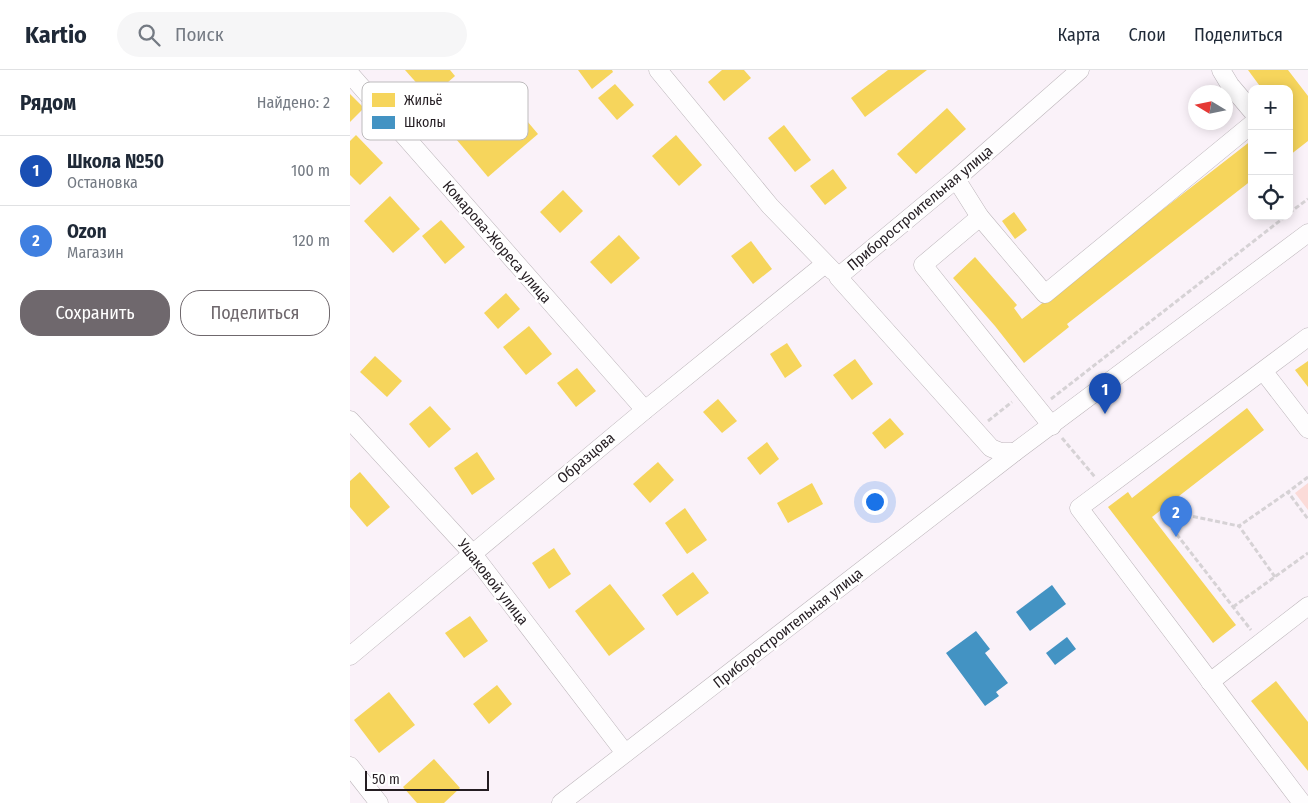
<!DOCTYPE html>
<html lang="ru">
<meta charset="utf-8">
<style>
body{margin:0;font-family:"Fira Sans Condensed",sans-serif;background:#f6f6f7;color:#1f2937}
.controls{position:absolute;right:15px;top:15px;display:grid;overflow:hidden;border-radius:10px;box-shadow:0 2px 12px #0003}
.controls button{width:45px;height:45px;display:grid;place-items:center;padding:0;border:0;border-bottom:1px solid #e0e1e3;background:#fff;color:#1f2937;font:25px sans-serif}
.compass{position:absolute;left:838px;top:15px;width:45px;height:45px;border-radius:50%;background:#fff;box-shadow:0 2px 12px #0003;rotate:280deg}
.scale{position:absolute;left:15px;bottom:12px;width:124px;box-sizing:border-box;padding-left:5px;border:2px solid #241d22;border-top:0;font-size:14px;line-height:18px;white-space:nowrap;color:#241d22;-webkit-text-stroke:4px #fff;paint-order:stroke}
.you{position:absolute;left:524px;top:431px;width:18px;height:18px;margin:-12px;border:4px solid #fff;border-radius:50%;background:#1a73e8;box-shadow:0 0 0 8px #1a73e833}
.badge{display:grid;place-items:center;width:32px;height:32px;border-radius:50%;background:#6f686d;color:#fff;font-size:16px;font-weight:700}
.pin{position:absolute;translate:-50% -41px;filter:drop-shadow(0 1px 2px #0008)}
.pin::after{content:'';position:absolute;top:26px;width:18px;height:15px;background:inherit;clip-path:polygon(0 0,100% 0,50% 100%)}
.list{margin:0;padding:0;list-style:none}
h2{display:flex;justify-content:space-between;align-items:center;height:65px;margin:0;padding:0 20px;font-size:21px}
h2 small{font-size:16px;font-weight:400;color:#747a83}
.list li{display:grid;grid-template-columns:32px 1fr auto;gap:15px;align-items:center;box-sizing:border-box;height:70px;padding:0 20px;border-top:1px solid #e0e1e3}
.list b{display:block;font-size:19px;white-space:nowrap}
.list p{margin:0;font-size:16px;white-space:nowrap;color:#747a83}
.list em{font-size:16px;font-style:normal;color:#747a83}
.actions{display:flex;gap:10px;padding:15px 20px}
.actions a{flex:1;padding:11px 0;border:1px solid #6f686d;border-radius:20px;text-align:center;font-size:18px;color:#6f686d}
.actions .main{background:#6f686d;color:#fff}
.icon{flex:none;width:28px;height:28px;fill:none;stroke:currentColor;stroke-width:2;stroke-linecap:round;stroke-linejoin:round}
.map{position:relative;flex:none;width:958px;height:733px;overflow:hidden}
header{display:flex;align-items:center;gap:30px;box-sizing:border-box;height:70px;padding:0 25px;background:#fff;border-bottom:1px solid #e0e1e3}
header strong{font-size:24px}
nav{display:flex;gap:28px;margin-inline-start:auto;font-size:18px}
.search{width:350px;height:45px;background:#f6f6f7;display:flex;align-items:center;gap:12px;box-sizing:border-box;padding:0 18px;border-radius:28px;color:#747a83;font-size:19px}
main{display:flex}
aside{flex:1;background:#fff}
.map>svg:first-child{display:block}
</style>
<header>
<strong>Kartio</strong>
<div class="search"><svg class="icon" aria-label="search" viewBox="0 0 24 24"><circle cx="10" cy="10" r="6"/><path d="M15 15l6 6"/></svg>Поиск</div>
<nav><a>Карта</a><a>Слои</a><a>Поделиться</a></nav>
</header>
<main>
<aside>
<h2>Рядом<small>Найдено: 2</small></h2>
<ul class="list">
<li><span class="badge" style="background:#1a4fb4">1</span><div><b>Школа №50</b><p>Остановка</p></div><em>100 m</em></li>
<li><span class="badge" style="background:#3f7fe0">2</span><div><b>Ozon</b><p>Магазин</p></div><em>120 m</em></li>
</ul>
<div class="actions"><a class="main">Сохранить</a><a>Поделиться</a></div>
</aside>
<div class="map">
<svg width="958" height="733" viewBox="0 0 958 733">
<rect width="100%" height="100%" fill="#faf2f9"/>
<!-- pitch -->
<polygon fill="#fbdbd8" points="958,413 958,440 945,423"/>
<!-- homes -->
<g fill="#f6d55c">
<polygon points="55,0 100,0 105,6 80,28"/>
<polygon points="228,0 262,0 263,2 242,19"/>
<polygon points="372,0 394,0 401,8 374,31 358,12"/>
<polygon points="538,0 577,0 515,47 501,28"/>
<polygon points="898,0 938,0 958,26 958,71 940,85 939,84 939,19 912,19"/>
<polygon points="265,14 284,35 267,50 248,28"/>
<polygon points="0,24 14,38 0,52"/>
<polygon points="156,26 188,64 138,107 106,69"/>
<polygon points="597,38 616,59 566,104 547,84"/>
<polygon points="434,55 461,90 445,102 418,68"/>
<polygon points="6,65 33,93 10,115 0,105 0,71"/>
<polygon points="326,65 352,95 329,116 302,86"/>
<polygon points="902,70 902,110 717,254 719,257 674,293 645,256 603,208 625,187 667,235 664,238 672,249"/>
<polygon points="483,99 497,118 475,135 460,116"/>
<polygon points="213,120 233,141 210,163 190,142"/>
<polygon points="40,126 70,159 43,183 14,151"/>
<polygon points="664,142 677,160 665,169 652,151"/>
<polygon points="91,150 115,177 95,194 72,166"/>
<polygon points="269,165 290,188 261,214 240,192"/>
<polygon points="401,171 422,199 403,214 381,186"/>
<polygon points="156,223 170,239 148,259 134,243"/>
<polygon points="179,256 202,284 176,305 153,277"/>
<polygon points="437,273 452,296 435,308 420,284"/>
<polygon points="25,286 52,311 37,327 10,302"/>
<polygon points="505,289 523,314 502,330 483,305"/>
<polygon points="958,291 958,317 945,300"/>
<polygon points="227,298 246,321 226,337 207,313"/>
<polygon points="368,329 387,351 372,363 353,342"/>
<polygon points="80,336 101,359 79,378 59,354"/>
<polygon points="897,338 914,360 802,447 886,555 863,573 758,437 778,422 782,428"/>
<polygon points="540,348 554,364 535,379 522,363"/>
<polygon points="417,372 429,389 410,405 397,388"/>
<polygon points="127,382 145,409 122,425 104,398"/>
<polygon points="308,392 324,410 300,433 283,414"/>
<polygon points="10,402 40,437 17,457 0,437 0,411"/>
<polygon points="462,413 473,434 438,453 427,433"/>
<polygon points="335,438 357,470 337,484 315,453"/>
<polygon points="204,478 221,504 199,519 182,493"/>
<polygon points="343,502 359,523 327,546 312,525"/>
<polygon points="260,514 295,559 259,586 225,541"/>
<polygon points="120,546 138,571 114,588 95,563"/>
<polygon points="926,611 958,652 958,701 901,631"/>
<polygon points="147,615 162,634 139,654 123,634"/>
<polygon points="39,622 65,655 29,683 4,650"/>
<polygon points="84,689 110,718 94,733 67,733 53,717"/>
</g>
<!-- schools -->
<g fill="#4393c3">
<polygon points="702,515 716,534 680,561 666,542"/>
<polygon points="626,561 640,579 635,583 658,613 646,622 649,626 635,636 596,583"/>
<polygon points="717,567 726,579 705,595 696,583"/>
</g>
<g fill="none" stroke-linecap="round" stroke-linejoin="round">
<defs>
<g id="minor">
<polyline points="308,0 420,136 483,201"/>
<polyline points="871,0 880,15 902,41"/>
<polyline points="0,4 295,340"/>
<polyline points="606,109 630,147 695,224 902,54"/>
<polyline points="630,147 573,195 702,356"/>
<polyline points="914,302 958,359"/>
<polyline points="0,350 122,483 275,683"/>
<polyline points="665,382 651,382 641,378 488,207 606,109 730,0"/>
<polyline points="0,586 295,340 475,194"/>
<polyline points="860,612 958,536"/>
<polyline points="0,696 29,733"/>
<polyline points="211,733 665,382 958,163"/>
<polyline points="952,733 729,438 958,267"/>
</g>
</defs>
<!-- minor casing -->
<use href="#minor" stroke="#bbb4b9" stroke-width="19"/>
<!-- path -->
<g stroke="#d6d2d5" stroke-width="3" stroke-dasharray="5 2.5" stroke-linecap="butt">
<polyline points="939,143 958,129"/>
<polyline points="701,329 936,146"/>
<polyline points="638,351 662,332"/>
<polyline points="712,368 745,407"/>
<polyline points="958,407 938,422 958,449"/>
<polyline points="816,436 821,442 814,448 901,560"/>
<polyline points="821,442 889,456"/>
<polyline points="925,507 889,456 938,422"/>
<polyline points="883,537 958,483"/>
</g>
<!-- minor -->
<use href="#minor" stroke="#fefdfe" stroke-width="18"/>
</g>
<g text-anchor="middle" stroke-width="5" stroke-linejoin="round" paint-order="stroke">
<!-- street labels -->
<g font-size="15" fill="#241d22" stroke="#fff">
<text transform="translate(570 138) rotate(-40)" y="5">Приборостроительная улица</text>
<text transform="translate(147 172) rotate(49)" y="5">Комарова-Жореса улица</text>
<text transform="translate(236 388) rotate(-40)" y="5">Образцова</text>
<text transform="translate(143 512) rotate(52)" y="5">Ушаковой улица</text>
<text transform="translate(438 558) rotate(-38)" y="5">Приборостроительная улица</text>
</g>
</g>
<!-- legend -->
<rect x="12" y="12" width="166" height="58" rx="8" fill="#fff" stroke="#bdbbbd" stroke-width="1"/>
<rect x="22" y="23" width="23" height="14" fill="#f6d55c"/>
<rect x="22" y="46" width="23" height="13" fill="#4393c3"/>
<g font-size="14" fill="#241d22">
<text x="54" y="35">Жильё</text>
<text x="54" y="57">Школы</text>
</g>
</svg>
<div class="controls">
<button>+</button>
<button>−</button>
<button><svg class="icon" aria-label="locate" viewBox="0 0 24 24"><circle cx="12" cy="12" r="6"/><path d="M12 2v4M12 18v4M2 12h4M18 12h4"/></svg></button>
</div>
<svg class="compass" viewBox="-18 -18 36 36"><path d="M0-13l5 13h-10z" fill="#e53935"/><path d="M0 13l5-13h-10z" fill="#747a83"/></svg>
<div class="scale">50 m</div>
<div class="you"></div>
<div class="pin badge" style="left:755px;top:344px;background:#1a4fb4">1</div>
<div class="pin badge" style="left:826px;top:467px;background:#3f7fe0">2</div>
</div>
</main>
